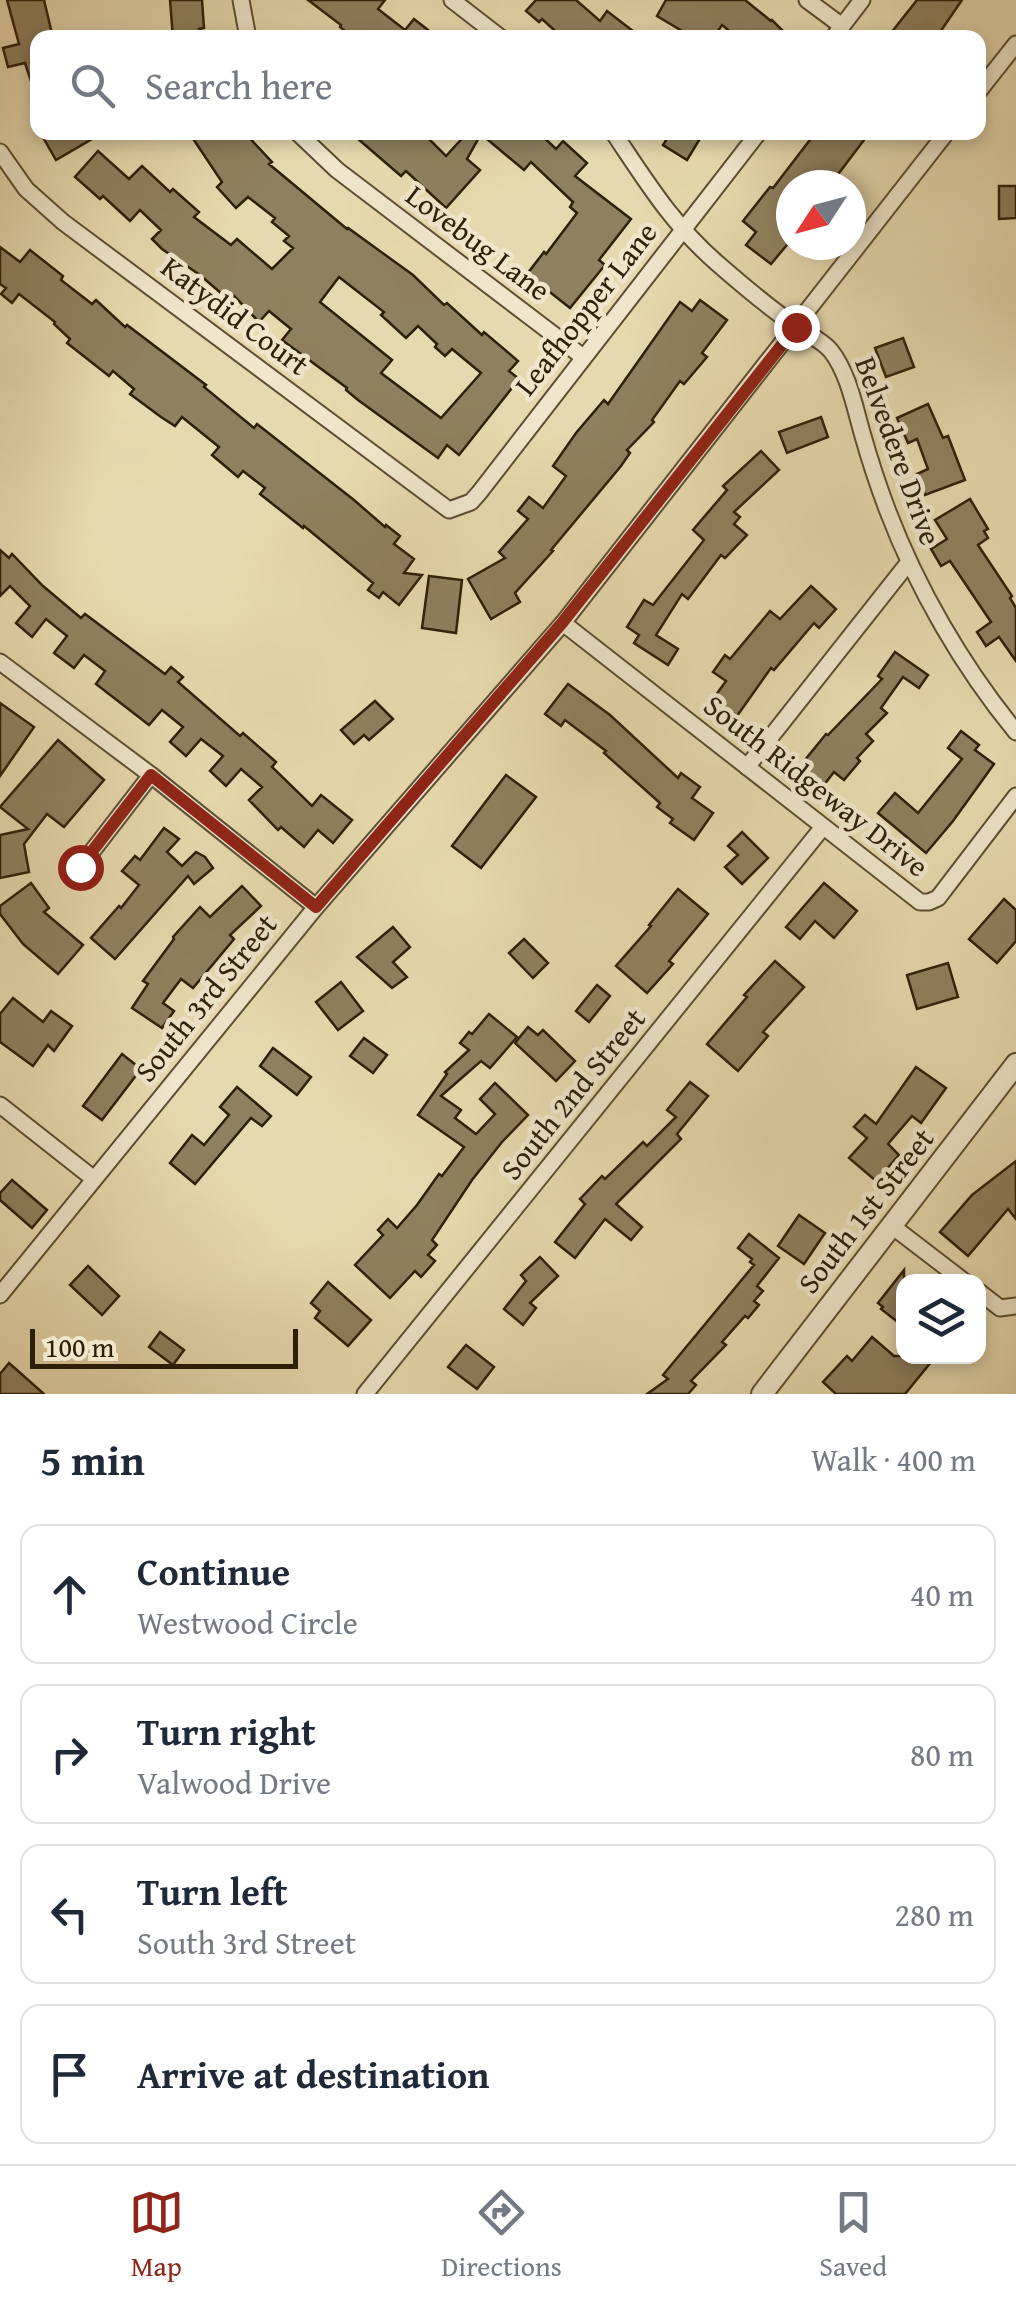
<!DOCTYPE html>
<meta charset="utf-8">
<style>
body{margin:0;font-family:"Gentium Book Plus",serif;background:#f6f6f7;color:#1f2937}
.controls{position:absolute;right:30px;bottom:30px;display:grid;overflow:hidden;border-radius:20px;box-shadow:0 5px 15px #0003}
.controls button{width:90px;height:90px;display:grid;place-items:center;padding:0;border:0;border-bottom:2px solid #e0e1e3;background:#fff;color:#1f2937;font:50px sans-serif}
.compass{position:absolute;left:776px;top:170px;width:90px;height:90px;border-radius:50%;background:#fff;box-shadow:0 5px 15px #0003;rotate:234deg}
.scale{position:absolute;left:30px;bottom:25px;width:268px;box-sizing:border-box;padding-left:10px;border:5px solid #2f1f08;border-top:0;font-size:28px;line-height:35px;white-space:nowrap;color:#2f1f08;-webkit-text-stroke:8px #efe6cb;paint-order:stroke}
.stop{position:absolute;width:30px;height:30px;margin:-22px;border:8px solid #8f2418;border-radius:50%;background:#fff}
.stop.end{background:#8f2418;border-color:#fff;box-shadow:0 2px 10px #0008}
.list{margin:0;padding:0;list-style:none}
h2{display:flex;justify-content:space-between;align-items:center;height:130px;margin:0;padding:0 40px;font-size:42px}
h2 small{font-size:32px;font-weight:400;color:#747a83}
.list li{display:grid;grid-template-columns:65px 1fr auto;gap:30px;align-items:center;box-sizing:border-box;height:140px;margin:0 20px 20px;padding:0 20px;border:2px solid #e0e1e3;border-radius:20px}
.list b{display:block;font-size:38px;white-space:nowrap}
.list p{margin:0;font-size:32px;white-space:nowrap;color:#747a83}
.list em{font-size:32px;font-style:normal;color:#747a83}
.icon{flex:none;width:55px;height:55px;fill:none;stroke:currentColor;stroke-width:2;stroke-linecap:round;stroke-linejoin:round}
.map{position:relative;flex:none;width:1016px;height:1394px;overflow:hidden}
.search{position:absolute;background:#fff;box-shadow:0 5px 15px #0003;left:30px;right:30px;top:30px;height:110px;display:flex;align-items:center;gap:25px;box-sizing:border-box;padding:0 35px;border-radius:20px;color:#747a83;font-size:38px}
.sheet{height:770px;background:#fff}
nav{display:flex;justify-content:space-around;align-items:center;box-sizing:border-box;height:140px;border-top:2px solid #e0e1e3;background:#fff;font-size:28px;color:#747a83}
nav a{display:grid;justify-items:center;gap:5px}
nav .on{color:#8f2418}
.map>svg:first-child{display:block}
</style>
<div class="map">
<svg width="1016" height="1394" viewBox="0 0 1016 1394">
<rect width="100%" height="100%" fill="#e7d9af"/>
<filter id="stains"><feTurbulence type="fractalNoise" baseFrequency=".002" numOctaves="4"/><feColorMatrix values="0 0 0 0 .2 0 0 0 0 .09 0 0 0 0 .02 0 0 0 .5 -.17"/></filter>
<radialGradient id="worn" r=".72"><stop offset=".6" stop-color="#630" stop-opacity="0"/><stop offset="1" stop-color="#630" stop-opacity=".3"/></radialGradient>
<!-- building -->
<g fill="#8f805f" stroke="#2f1f08" stroke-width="2.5" fill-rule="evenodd">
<polygon points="7,0 44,0 53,38 38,38 38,93 35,93 25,63 8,67 3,48 19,44"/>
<polygon points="170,0 202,0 204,28 199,29 203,38 173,38"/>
<polygon points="308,0 385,0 378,9 405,30 414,19 428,30 422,38 354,38 340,27 341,25"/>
<polygon points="536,0 576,0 600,21 607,11 642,38 563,38 542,19 539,22 526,11"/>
<polygon points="666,0 745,0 771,21 772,20 790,38 738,38 722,25 713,38 694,38 657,16"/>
<polygon points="917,0 962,0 936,38 887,38"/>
<polygon points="40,132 104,132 56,160"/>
<path d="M206,132h38l28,30 -3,2 78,65 1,-1 65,47 31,30 3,-2 35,32 2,-3 34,29 -9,10 10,8 -60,76 -12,-10 -9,13 -80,-58 -12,-10 1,-2 -65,-48 9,-11 -22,-18 -10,11 -25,-26 -4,5 -30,-26 -38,-26 -10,-10 9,-9 -21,-20 -10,11 -27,-25 -3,3 -25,-22 23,-26 31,28 13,-13 28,26 3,-3 26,23 -5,5 37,28 6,-6 35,30 21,-21 -9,-7 5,-5 -17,-14 3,-4 -27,-21 -12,11 -19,-21 5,-5 -28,-42zM339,277l45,35 -3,3 25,23 12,-12 19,18 -2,3 10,9 7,-7 29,24 -40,45 -60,-45 11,-13 -72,-58z"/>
<polygon points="350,132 422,132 446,156 468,132 538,132 556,149 563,141 587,163 575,176 631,219 599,260 605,265 570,308 527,274 544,252 546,254 577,213 570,207 573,202 531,162 524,170 481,134 467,159 480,170 446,208 406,171 401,176"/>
<polygon points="671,132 704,132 687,160 663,145"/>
<polygon points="816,132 870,132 830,185 791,185 791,240 771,264 746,245 756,232 743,221 770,187 773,188"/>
<polygon points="999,186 1016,186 1016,218 999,219"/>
<polygon points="0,247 20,262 30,250 63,276 61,280 92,304 96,300 125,327 127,325 206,385 204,387 254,428 257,424 354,500 385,527 386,525 400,536 394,544 414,559 404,573 422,575 399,605 383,592 379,598 368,590 373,583 304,526 303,528 260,494 265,488 243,471 238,477 212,455 219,447 182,417 175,426 161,417 130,394 134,389 113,371 109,376 67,343 70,339 54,324 55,322 19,294 12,303 1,294 6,288 0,284"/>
<polygon points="700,300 727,320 702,353 707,357 684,384 680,381 652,420 654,422 627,450 630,453 621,466 551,550 553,551 515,593 520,602 491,619 468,579 505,558 499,552 528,519 518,511 529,497 543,508 566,476 553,466 576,433 604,400 608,404 680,302 692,311"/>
<polygon points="903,338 914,367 886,377 875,348"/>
<polygon points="928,404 943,438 948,436 965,480 925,495 917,474 928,469 917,439 908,443 897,418"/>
<polygon points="821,417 828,437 787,453 779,432"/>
<polygon points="761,451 779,470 734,512 740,517 734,524 747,535 725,558 721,555 688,599 682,594 656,635 678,649 668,665 634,643 639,635 627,627 644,600 653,605 704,540 693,530 727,490 723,486"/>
<polygon points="970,499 988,529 984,531 988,538 978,545 1012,596 1010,598 1016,608 1016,661 999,637 986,646 977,632 991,622 950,561 941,566 931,549 947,539 935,520"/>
<polygon points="0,550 9,558 12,554 43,586 81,618 85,614 165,674 171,667 183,677 178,682 240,736 243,733 276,762 272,767 312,806 321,795 352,820 333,843 318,830 304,847 281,827 278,830 249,800 262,787 241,769 226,786 210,771 223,756 201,739 186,756 170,742 183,727 162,710 149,725 96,684 105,671 84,655 74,668 54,653 67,636 46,619 32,637 16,623 30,606 10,586 0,596"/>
<polygon points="429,576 462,580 456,633 422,628"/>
<polygon points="811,586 836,609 819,628 814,623 774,670 771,668 737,716 713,699 726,681 713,672 725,655 730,659 770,611 780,619"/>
<polygon points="895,652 928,675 919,688 903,677 881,708 887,713 866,734 873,741 857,758 860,761 844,780 834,772 820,790 796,771 826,734 828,735 882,679 878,676"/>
<polygon points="568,684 610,715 678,778 681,773 700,787 692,798 713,813 694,840 670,823 673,819 657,807 660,803 604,753 606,751 565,720 561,726 545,714"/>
<polygon points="375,701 393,719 369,740 364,735 354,744 341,730"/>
<polygon points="0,703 34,727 0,776"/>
<polygon points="961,731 979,745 975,750 994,764 953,821 926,853 878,813 895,793 918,813 962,759 948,748"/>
<polygon points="58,740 104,780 64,827 47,814 24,844 29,872 0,878 0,835 28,829 0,807"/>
<polygon points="506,775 536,797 481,868 452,846"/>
<polygon points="164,828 179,839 167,852 182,866 196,852 205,857 213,868 194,884 188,876 115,959 91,938 119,906 121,908 139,885 122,871 135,856 140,860"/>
<polygon points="742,832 768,858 742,884 725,867 738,855 728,846"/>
<polygon points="31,883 49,908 44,912 83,945 58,974 23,944 0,914 0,906"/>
<polygon points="824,883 857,911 834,938 815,921 800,939 786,927"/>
<polygon points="242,886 261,906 230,935 234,939 193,988 181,979 163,1003 174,1011 162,1028 132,1008 148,984 143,981 174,939 173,937 200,907 210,917"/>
<polygon points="678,889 708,914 669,961 673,964 647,993 616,966 651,926 649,925"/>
<polygon points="1004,899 1016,910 1016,941 997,963 969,939"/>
<polygon points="393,927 410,947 393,962 407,977 392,988 357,957"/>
<polygon points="524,939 548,963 533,978 509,953"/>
<polygon points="775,961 804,987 763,1032 768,1036 738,1071 707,1044 747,997 744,995"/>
<polygon points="948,963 958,997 917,1009 907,975"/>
<polygon points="341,982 363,1011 338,1030 316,1002"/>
<polygon points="597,985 610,996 589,1022 576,1011"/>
<polygon points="13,998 43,1022 51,1011 72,1026 54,1051 48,1045 33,1066 0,1042 0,1014"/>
<polygon points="489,1014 517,1037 490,1068 481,1061 441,1096 461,1110 455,1118 476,1134 495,1114 480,1099 495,1083 528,1115 502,1142 472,1180 432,1240 437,1245 428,1255 435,1261 421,1277 415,1271 390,1298 355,1265 383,1235 378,1230 388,1219 397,1228 417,1205 439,1174 442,1176 464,1147 418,1115 447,1074 445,1072 469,1050 460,1043 469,1032 472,1034"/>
<polygon points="528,1027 538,1035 543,1030 575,1061 556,1081 515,1043"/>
<polygon points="364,1038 387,1055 373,1073 350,1056"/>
<polygon points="273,1048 311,1077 297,1095 260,1066"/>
<polygon points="122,1054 141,1069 102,1120 83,1106"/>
<polygon points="916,1067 946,1088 921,1123 912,1116 888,1144 899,1155 876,1181 849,1158 867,1138 854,1127 865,1115 876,1124"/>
<polygon points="690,1082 708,1096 677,1134 681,1139 616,1204 642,1227 631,1240 605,1219 575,1258 555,1242 585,1204 580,1199 602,1176 605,1179 643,1142 647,1146 676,1117 667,1110"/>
<polygon points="237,1087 271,1116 262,1126 251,1118 195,1184 170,1163 192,1135 204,1145 229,1115 220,1107"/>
<polygon points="1016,1161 1016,1219 1008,1209 968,1256 940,1232 972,1195"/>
<polygon points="12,1180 47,1210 32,1228 0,1200 0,1193"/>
<polygon points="799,1215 825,1233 804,1264 778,1246"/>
<polygon points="749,1234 779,1258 757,1286 763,1291 754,1301 759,1305 748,1318 745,1316 722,1342 726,1345 691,1381 696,1385 688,1394 647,1394 668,1379 663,1375 754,1265 750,1262 752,1259 738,1248"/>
<polygon points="540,1257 558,1276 530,1303 536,1308 523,1325 504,1309 526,1281 521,1275"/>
<polygon points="88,1266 119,1296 102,1315 70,1285"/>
<polygon points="904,1270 904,1327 881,1309 883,1307 878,1303"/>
<polygon points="328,1282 371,1320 348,1346 315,1318 320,1311 311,1303"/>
<polygon points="160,1332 184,1350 173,1365 149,1347"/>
<polygon points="872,1337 894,1356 936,1356 905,1394 836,1394 823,1382 847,1356 852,1361"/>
<polygon points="466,1345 494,1367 477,1389 448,1367"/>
<polygon points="9,1363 44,1394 0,1394 0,1374"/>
</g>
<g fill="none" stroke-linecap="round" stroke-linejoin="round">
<defs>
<g id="minor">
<polyline points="241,0 248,38"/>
<polyline points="452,0 501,38"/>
<polyline points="807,0 842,26"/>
<polyline points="833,38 862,0"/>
<polyline points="978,92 1016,44"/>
<polyline points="297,132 337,170 583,357"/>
<path d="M613,132c33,49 59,92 104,131 24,21 50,43 77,62 12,9 27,14 37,26 18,23 24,58 32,85 7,25 15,49 24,73 30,79 75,157 129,223"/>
<polyline points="0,152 26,189 63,222 449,510 471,502 479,493 759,132"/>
<polyline points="563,623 920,902 929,902 938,898 1016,796"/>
<polyline points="0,662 151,775 316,907"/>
<polyline points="747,767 909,562"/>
<polyline points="80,867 151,775"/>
<polyline points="0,1105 94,1179"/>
<polyline points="892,1226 965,1282"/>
<polyline points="978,1291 1000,1308 1016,1306"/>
<polyline points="0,1295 316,907 563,623 947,132"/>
<polyline points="365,1394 823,827"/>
</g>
<polyline id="tertiary" points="762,1394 1016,1064"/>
</defs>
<!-- minor casing -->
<use href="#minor" stroke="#5d4e32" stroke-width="19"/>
<!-- tertiary casing -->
<use href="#tertiary" stroke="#5d4e32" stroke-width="24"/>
<!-- minor -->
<use href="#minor" stroke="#efe6cb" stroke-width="15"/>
<!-- tertiary -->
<use href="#tertiary" stroke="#efe6cb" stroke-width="20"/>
</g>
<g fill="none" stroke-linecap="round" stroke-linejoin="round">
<!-- route -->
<polyline stroke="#8f2418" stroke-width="12" points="80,867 151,775 316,907 562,623 796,327"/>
</g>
<g text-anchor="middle" stroke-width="9" stroke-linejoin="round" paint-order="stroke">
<!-- street labels -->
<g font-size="30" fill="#2f1f08" stroke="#efe6cb">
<text transform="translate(478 243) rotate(37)" y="10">Lovebug Lane</text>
<text transform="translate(586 309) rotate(-52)" y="10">Leafhopper Lane</text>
<text transform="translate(235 316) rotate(37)" y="10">Katydid Court</text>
<text transform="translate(898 451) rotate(70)" y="10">Belvedere Drive</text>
<text transform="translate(816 786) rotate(38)" y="10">South Ridgeway Drive</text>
<text transform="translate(206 998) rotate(-51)" y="10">South 3rd Street</text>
<text transform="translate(573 1094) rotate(-51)" y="10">South 2nd Street</text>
<text transform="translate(866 1211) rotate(-52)" y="10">South 1st Street</text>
</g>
</g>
<rect width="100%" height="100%" filter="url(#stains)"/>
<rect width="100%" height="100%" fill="url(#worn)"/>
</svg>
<div class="controls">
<button><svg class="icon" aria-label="layers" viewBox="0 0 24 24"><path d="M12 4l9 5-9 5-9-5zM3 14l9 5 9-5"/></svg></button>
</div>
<svg class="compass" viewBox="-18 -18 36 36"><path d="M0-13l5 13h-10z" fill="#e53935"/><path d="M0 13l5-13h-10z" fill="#747a83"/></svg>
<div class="scale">100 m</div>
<div class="stop" style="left:80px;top:867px"></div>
<div class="stop end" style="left:796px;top:327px"></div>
<div class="search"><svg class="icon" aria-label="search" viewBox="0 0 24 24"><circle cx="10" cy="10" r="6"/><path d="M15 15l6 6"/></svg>Search here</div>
</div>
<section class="sheet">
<h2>5 min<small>Walk · 400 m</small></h2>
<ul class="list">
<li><svg class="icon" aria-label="ahead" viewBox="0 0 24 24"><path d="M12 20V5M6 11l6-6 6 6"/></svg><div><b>Continue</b><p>Westwood Circle</p></div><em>40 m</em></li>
<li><svg class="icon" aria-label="right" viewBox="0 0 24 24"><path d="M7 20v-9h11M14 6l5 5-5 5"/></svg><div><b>Turn right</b><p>Valwood Drive</p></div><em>80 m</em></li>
<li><svg class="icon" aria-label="left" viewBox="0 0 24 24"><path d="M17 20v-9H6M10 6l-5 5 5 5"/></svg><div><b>Turn left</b><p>South 3rd Street</p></div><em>280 m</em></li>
<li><svg class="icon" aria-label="arrive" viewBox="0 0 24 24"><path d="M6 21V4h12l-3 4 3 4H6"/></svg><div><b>Arrive at destination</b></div></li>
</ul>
</section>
<nav>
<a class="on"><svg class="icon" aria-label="map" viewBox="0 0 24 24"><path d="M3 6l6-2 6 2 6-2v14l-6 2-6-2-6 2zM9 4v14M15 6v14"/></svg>Map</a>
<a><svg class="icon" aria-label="directions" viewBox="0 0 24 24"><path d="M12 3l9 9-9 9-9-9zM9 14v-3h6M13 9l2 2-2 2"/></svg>Directions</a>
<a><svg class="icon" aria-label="saved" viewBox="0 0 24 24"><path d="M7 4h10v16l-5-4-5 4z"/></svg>Saved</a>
</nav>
